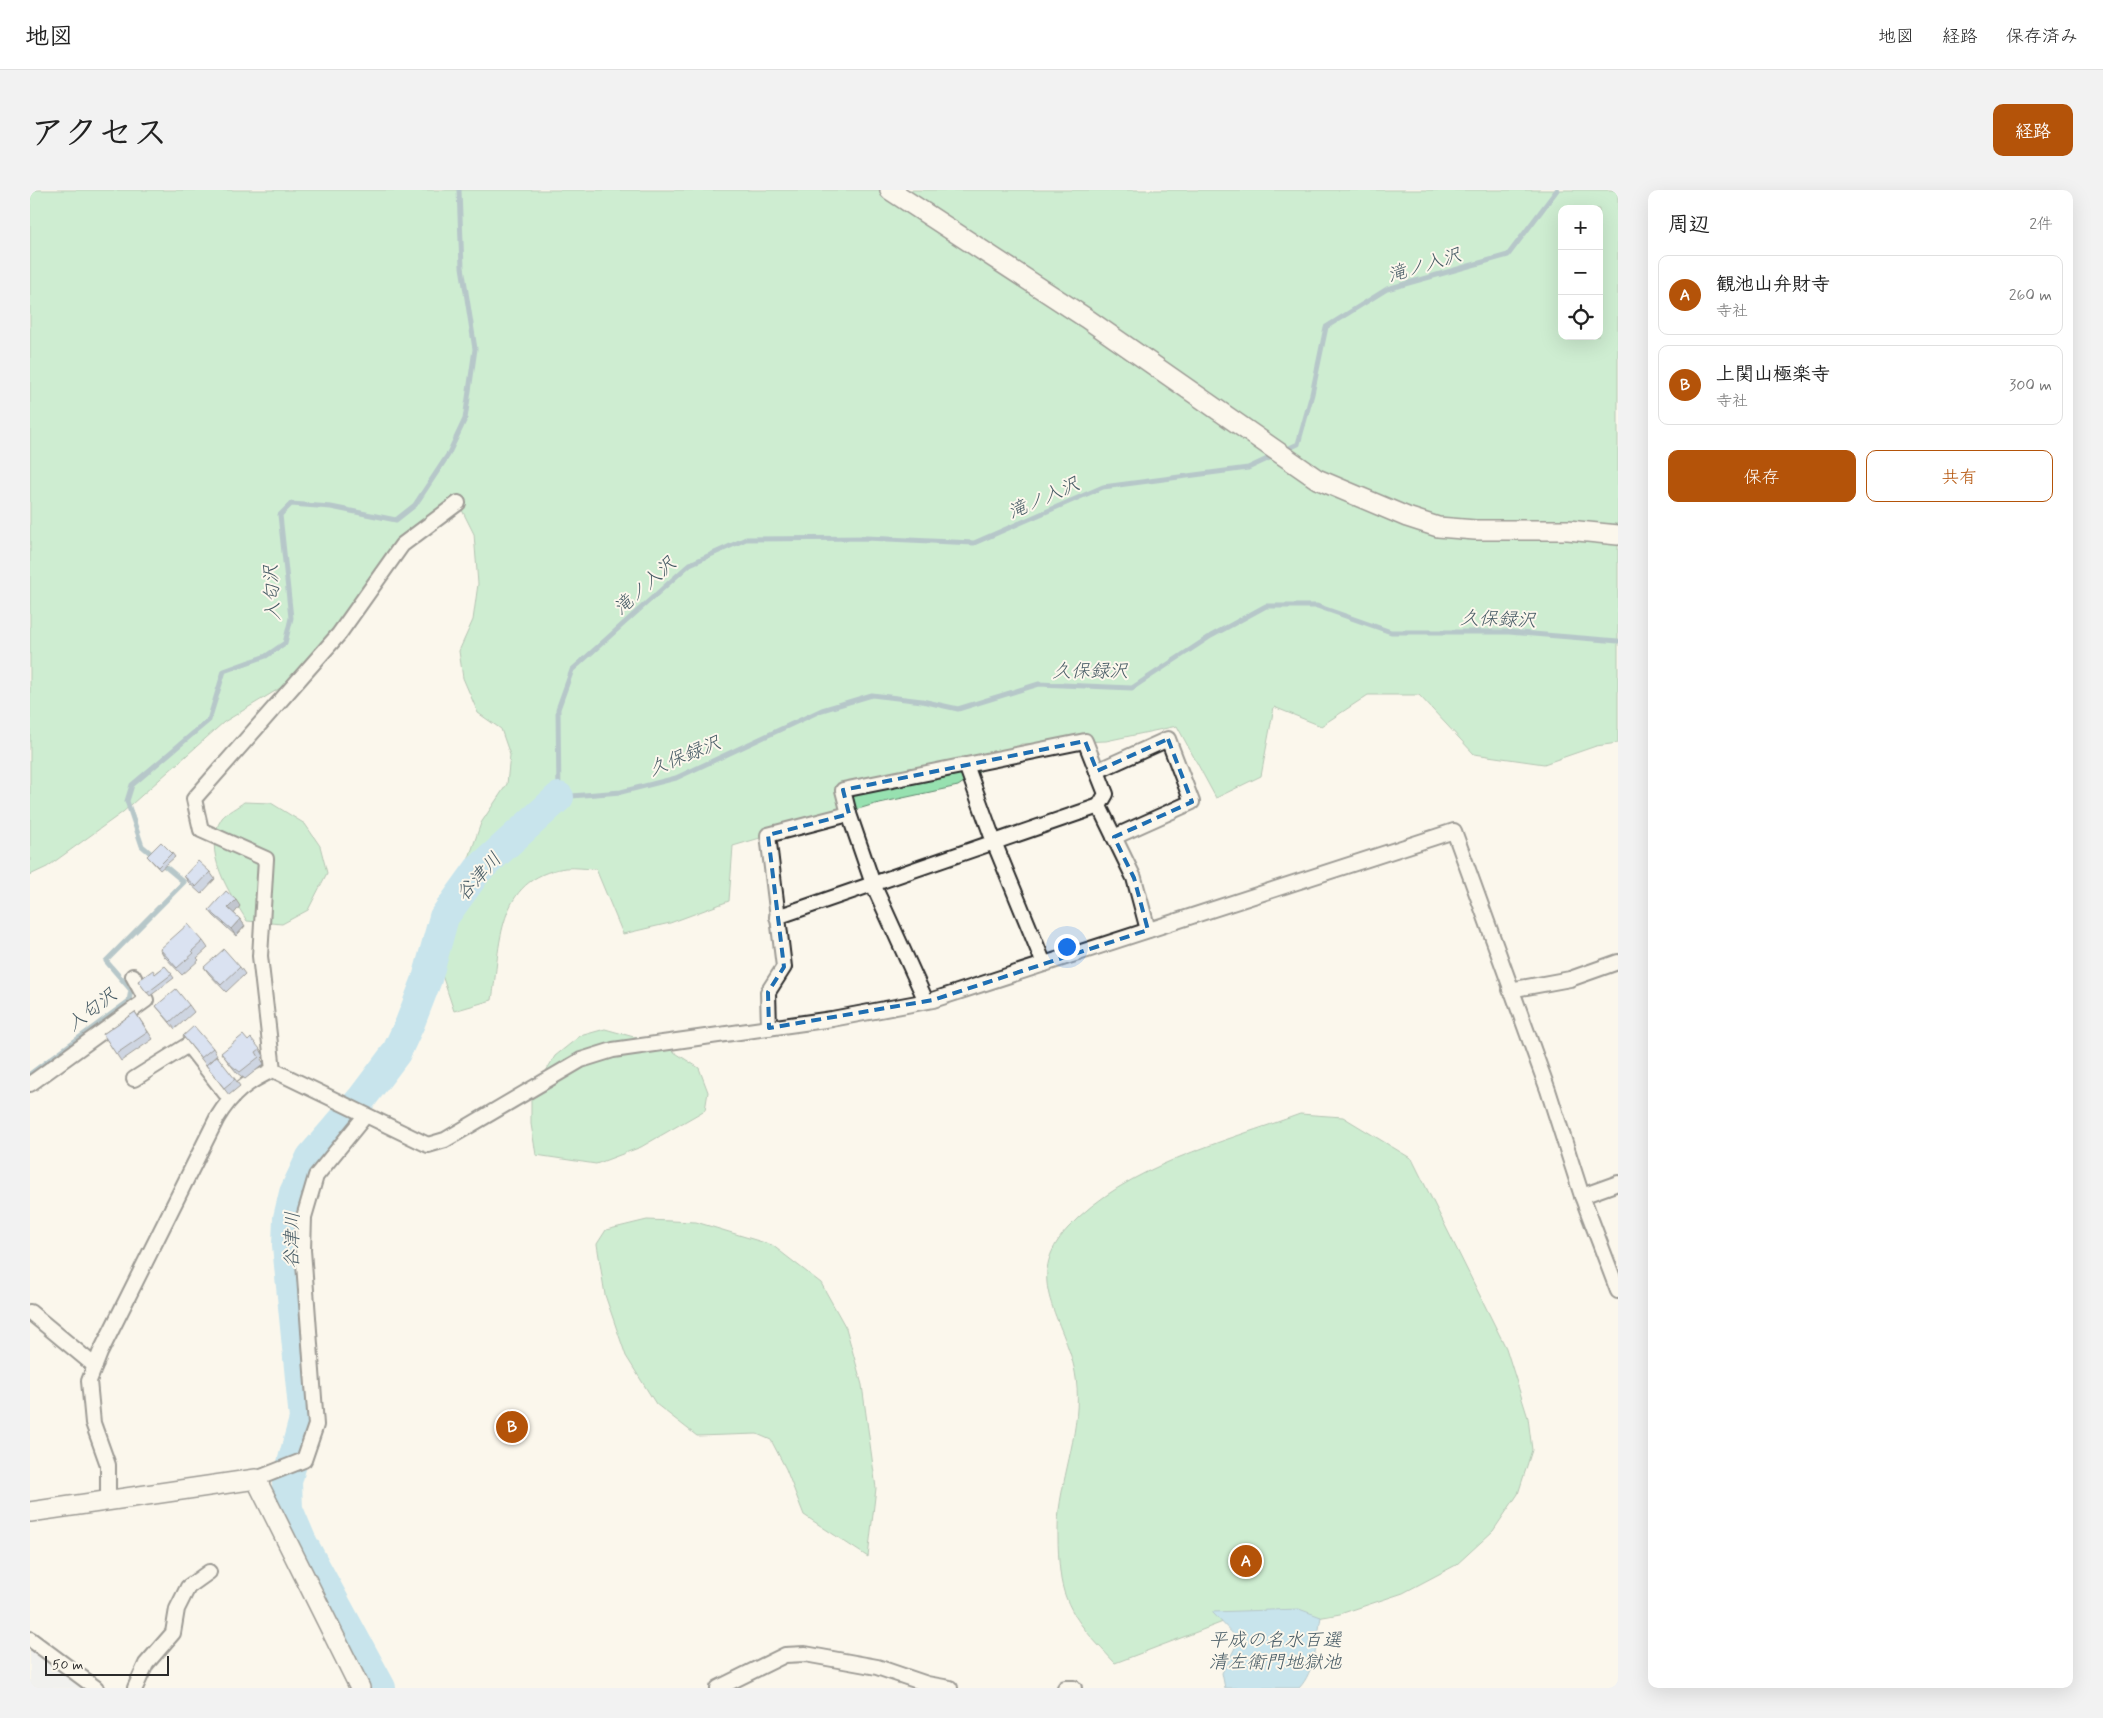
<!DOCTYPE html>
<html lang="ja">
<meta charset="utf-8">
<style>
body{margin:0;font-family:Mynerve,"Klee One",sans-serif;background:#f2f2f2;color:#222}
.controls{position:absolute;right:15px;top:15px;display:grid;overflow:hidden;border-radius:10px;box-shadow:0 5px 20px #0002}
.controls button{width:45px;height:45px;display:grid;place-items:center;padding:0;border:0;border-bottom:1px solid #e0e0e0;background:#fff;color:#222;font:25px sans-serif}
.scale{position:absolute;left:15px;bottom:12px;width:124px;box-sizing:border-box;padding-left:5px;border:2px solid #2b2b2b;border-top:0;font-size:14px;line-height:18px;white-space:nowrap;color:#2b2b2b;-webkit-text-stroke:4px #fbf7ec;paint-order:stroke}
.you{position:absolute;left:1036px;top:756px;width:18px;height:18px;margin:-12px;border:4px solid #fff;border-radius:50%;background:#1a73e8;box-shadow:0 0 0 8px #1a73e833}
.badge{display:grid;place-items:center;width:32px;height:32px;border-radius:50%;background:#b45309;color:#fff;font-size:16px;font-weight:700}
.pin{position:absolute;translate:-50% -50%;border:2px solid #fff;box-shadow:0 1px 5px #0006}
.list{margin:0;padding:0;list-style:none}
h2{display:flex;justify-content:space-between;align-items:center;height:65px;margin:0;padding:0 20px;font-size:21px}
h2 small{font-size:16px;font-weight:400;color:#767676}
.list li{display:grid;grid-template-columns:32px 1fr auto;gap:15px;align-items:center;box-sizing:border-box;height:80px;margin:0 10px 10px;padding:0 10px;border:1px solid #e0e0e0;border-radius:10px}
.list b{display:block;font-size:19px;white-space:nowrap}
.list p{margin:0;font-size:16px;white-space:nowrap;color:#767676}
.list em{font-size:16px;font-style:normal;color:#767676}
.actions{display:flex;gap:10px;padding:15px 20px}
.actions a{flex:1;padding:11px 0;border:1px solid #b45309;border-radius:10px;text-align:center;font-size:18px;color:#b45309}
.actions .main{background:#b45309;color:#fff}
.icon{flex:none;width:28px;height:28px;fill:none;stroke:currentColor;stroke-width:2;stroke-linecap:round;stroke-linejoin:round}
.map{position:relative;flex:none;width:1588px;height:1498px;overflow:hidden;border-radius:10px}
header{display:flex;align-items:center;gap:30px;box-sizing:border-box;height:70px;padding:0 25px;background:#fff;border-bottom:1px solid #e0e0e0}
header strong{font-size:24px}
nav{display:flex;gap:28px;margin-inline-start:auto;font-size:18px}
.intro{display:flex;align-items:center;justify-content:space-between;box-sizing:border-box;height:120px;padding:0 30px}
h1{margin:0;font-size:35px}
.button{padding:12px 22px;border-radius:10px;background:#b45309;color:#fff;font-size:18px;font-weight:700}
main{display:flex;gap:30px;padding:0 30px}
aside{flex:1;background:#fff;border-radius:10px;box-shadow:0 5px 20px #0002}
.map>svg:first-child{display:block}
</style>
<header>
<strong>地図</strong>
<nav><a>地図</a><a>経路</a><a>保存済み</a></nav>
</header>
<div class="intro"><h1>アクセス</h1><a class="button">経路</a></div>
<main>
<div class="map">
<svg width="1588" height="1498" viewBox="0 0 1588 1498">
<rect width="100%" height="100%" fill="#fbf7ec"/>
<filter id="ink" filterUnits="userSpaceOnUse"><feTurbulence type="fractalNoise" baseFrequency=".02" numOctaves="2"/><feDisplacementMap in="SourceGraphic" scale="10" xChannelSelector="R" yChannelSelector="G"/><feConvolveMatrix kernelMatrix="1 2 1 2 8 2 1 2 1" color-interpolation-filters="sRGB"/></filter>
<g filter="url(#ink)">
<!-- built -->
<polygon fill="#e5e9ef" points="0,1458 52,1498 0,1498"/>
<!-- green -->
<g fill="#97e1b0" stroke="#61866e" fill-rule="evenodd">
<path d="M0,0h1588v553l-22,3 -52,18 -70,-10 -55,-59h-51l-47,31 -47,-19 -13,69 -45,22 -39,-72 -71,15 -85,3 -63,42 -83,18 -142,42 -4,55 -59,22 -47,11 -27,-65c-9,0 -21,-2 -31,-1 -70,11 -64,77 -73,132l-38,11 -13,-39 6,-50 34,-99 26,-39 3,-29 -9,-26 -23,-16 -15,-35 -4,-27 14,-31 5,-36 -4,-50 -12,-24 -51,34 -72,99 -29,27 -86,52 -101,90 -76,55 -17,8zM1532,19h37v127h-37z"/>
<path d="M214,612l27,1 34,21 15,22 7,27 -19,37 -26,14 -35,-3c-17,-28 -47,-70 -25,-103 5,-6 16,-11 22,-16z"/>
<polygon points="575,839 633,855 669,878 678,902 675,920 611,957 566,974 506,965 501,934 501,906 525,866 550,846"/>
<path d="M1270,924l43,3 69,42 94,189 22,70 4,32 -14,44 -25,37 -37,34 -53,28 -63,21 -45,8h-72l-108,41c-24,-26 -48,-48 -54,-84 -3,-19 -4,-50 -2,-69 6,-46 25,-91 16,-138 -10,-53 -54,-93 -7,-144 57,-62 156,-86 232,-114z"/>
<polygon points="617,1030 666,1032 742,1055 791,1093 816,1138 832,1195 846,1298 838,1367 774,1325 756,1279 741,1250 727,1244 667,1246 626,1214 596,1166 575,1105 567,1054 576,1040"/>
</g>
<!-- water -->
<path fill="#89cceb" stroke="#638c9e" d="M1269,1419l22,8c-4,22 -6,55 -22,71h-74l-3,-15 17,-33 -27,-28z"/>
<g fill="none" stroke-linecap="round" stroke-linejoin="round">
<!-- stream -->
<g stroke="#638c9e" stroke-width="5">
<polyline points="1253,261 1268,254 1282,204 1296,137 1357,99 1478,65 1527,0"/>
<polyline points="1246,265 1218,278 1073,297 944,353 836,348 716,349 660,374 542,480 528,519 529,607 591,602 646,588 792,520 842,505 892,511 928,519 1009,494 1102,498 1181,446 1236,416 1287,416 1361,442 1479,442 1588,451"/>
<polyline points="124,666 112,656 97,611 102,595 179,530 194,481 236,466 255,453 261,428 250,325 261,314 301,317 366,330 385,315 418,265 435,229 445,159 432,77 429,0"/>
<polyline points="0,884 99,811 101,800 76,771 154,692 130,672"/>
</g>
<!-- river -->
<polyline stroke="#89cceb" stroke-width="30" points="351,1498 272,1352 258,1319 257,1292 274,1229 257,1055 258,1028 264,1003 281,967 332,908 366,863 380,833 397,789 414,727 448,680 529,607"/>
<defs>
<g id="street">
<polyline points="936,575 964,652 1014,774"/>
<polyline points="1067,581 1138,549 1162,612 1084,647"/>
<polyline points="819,624 813,600 1055,551 1076,604 1069,616"/>
<polyline points="747,727 1069,616 1104,688 1118,740"/>
<polyline points="1480,800 1540,789 1588,772"/>
<polyline points="739,838 738,802 754,777 738,645 819,624 843,694 896,811"/>
<polyline points="243,880 230,766 236,669 171,640 164,609 309,444 372,355 428,313"/>
<polyline points="104,889 158,855 200,909"/>
<polyline points="0,894 116,810 103,786"/>
<polyline points="1552,1006 1588,993"/>
<polyline points="0,1122 65,1176"/>
<polyline points="226,1289 274,1270 286,1235 273,1060 274,1027 286,986 335,926"/>
<path d="M78,1310v-35l-15,-42 -4,-42 11,-28 117,-235c15,-25 30,-36 56,-48l155,75 17,-5 136,-80 32,-10 219,-31 101,-19 521,-169 94,259 34,106 36,95"/>
<polyline points="0,1449 66,1498"/>
<polyline points="105,1498 116,1474 143,1443 147,1419 158,1397 179,1382"/>
<polyline points="688,1498 755,1465 775,1464 847,1477 897,1494 920,1498"/>
<polyline points="1035,1498 1044,1498"/>
</g>
<g id="secondary">
<polyline points="860,0 1056,128 1287,289 1377,327 1408,337 1445,340 1538,340 1588,345"/>
<polyline points="0,1322 226,1289 330,1498"/>
</g>
</defs>
<!-- street casing -->
<use href="#street" stroke="#2b2b2b" stroke-width="18"/>
<!-- secondary casing -->
<use href="#secondary" stroke="#2b2b2b" stroke-width="22"/>
<!-- street -->
<use href="#street" stroke="#fbf7ec" stroke-width="14"/>
<!-- secondary -->
<use href="#secondary" stroke="#fbf7ec" stroke-width="19"/>
</g>
<!-- wall -->
<g fill="#98abd3" stroke="#2b2b2b">
<polygon points="142,663 145,667 130,680 117,666"/>
<polygon points="180,682 185,689 171,704 159,693 154,686"/>
<polygon points="210,716 204,723 215,736 206,746 184,726 179,720"/>
<polygon points="173,751 178,758 167,768 169,770 152,785 134,766 130,759"/>
<polygon points="135,776 144,788 120,806 108,791 125,784"/>
<polygon points="174,777 210,777 215,784 196,802 179,784"/>
<polygon points="159,815 164,822 145,839 126,816"/>
<polygon points="105,822 123,849 91,871 73,844"/>
<polygon points="153,846 183,858 187,865 176,875"/>
<polygon points="218,851 230,859 234,866 231,869 234,874 215,889 207,883 191,863"/>
<polygon points="176,875 205,889 210,896 199,905"/>
</g>
<!-- shaded-wall -->
<g fill="#7c8bac" stroke="#2b2b2b">
<polygon points="206,710 210,716 203,725 198,718"/>
<polygon points="210,729 215,736 206,746 201,739"/>
</g>
<!-- building -->
<g fill="#b1c7f5" stroke="#2b2b2b">
<polygon points="131,652 142,663 128,677 117,666"/>
<polygon points="168,671 180,682 166,697 154,686"/>
<polygon points="196,701 206,710 198,718 210,729 201,739 179,720"/>
<polygon points="158,734 173,751 162,761 164,763 147,778 130,759"/>
<polygon points="194,759 210,777 191,795 174,777"/>
<polygon points="135,776 142,784 117,803 108,791 123,780 125,784"/>
<polygon points="146,799 159,815 140,832 126,816"/>
<polygon points="105,822 118,842 86,864 73,844"/>
<polygon points="164,836 183,858 171,868 153,846"/>
<polygon points="213,845 218,851 221,848 230,859 226,862 229,867 210,882 202,876 191,863"/>
<polygon points="187,866 205,889 194,898 176,875"/>
</g>
</g>
<!-- marked area -->
<path d="M0 0H1588V1498H0ZM1138,549l24,63 -78,35 20,41 14,52 -215,70 -164,28 -1,-36 16,-25 -16,-132 81,-21 -6,-24 242,-49 12,30z" fill="#fbf7ec" fill-opacity=".55" fill-rule="evenodd"/>
<path fill="none" stroke="#1f6fb2" stroke-width="4" stroke-dasharray="10 6" stroke-linejoin="round" d="M1138,549l24,63 -78,35 20,41 14,52 -215,70 -164,28 -1,-36 16,-25 -16,-132 81,-21 -6,-24 242,-49 12,30z"/>
<g text-anchor="middle" stroke-width="4" stroke-linejoin="round" paint-order="stroke">
<!-- water labels -->
<g font-size="19" font-style="italic" fill="#475b65" stroke="#fbf7ec">
<text transform="translate(1394 74) rotate(-17)" y="7">滝ノ入沢</text>
<text transform="translate(1013 307) rotate(-24)" y="7">滝ノ入沢</text>
<text transform="translate(614 395) rotate(-42)" y="7">滝ノ入沢</text>
<text transform="translate(241 403) rotate(-93)" y="7">入匂沢</text>
<text transform="translate(1468 428) rotate(2)" y="7">久保録沢</text>
<text x="1060" y="487">久保録沢</text>
<text transform="translate(654 565) rotate(-22)" y="7">久保録沢</text>
<text transform="translate(448 686) rotate(-48)" y="7">谷津川</text>
<text transform="translate(61 819) rotate(-38)" y="7">入匂沢</text>
<text transform="translate(261 1050) rotate(-89)" y="7">谷津川</text>
<text x="1245" y="1456">平成の名水百選<tspan x="1245" dy="22">清左衛門地獄池</tspan></text>
</g>
</g>
</svg>
<div class="controls">
<button>+</button>
<button>−</button>
<button><svg class="icon" aria-label="locate" viewBox="0 0 24 24"><circle cx="12" cy="12" r="6"/><path d="M12 2v4M12 18v4M2 12h4M18 12h4"/></svg></button>
</div>
<div class="scale">50 m</div>
<div class="you"></div>
<div class="pin badge" style="left:1216px;top:1371px">A</div>
<div class="pin badge" style="left:482px;top:1237px">B</div>
</div>
<aside>
<h2>周辺<small>2件</small></h2>
<ul class="list">
<li><span class="badge">A</span><div><b>観池山弁財寺</b><p>寺社</p></div><em>260 m</em></li>
<li><span class="badge">B</span><div><b>上関山極楽寺</b><p>寺社</p></div><em>300 m</em></li>
</ul>
<div class="actions"><a class="main">保存</a><a>共有</a></div>
</aside>
</main>
